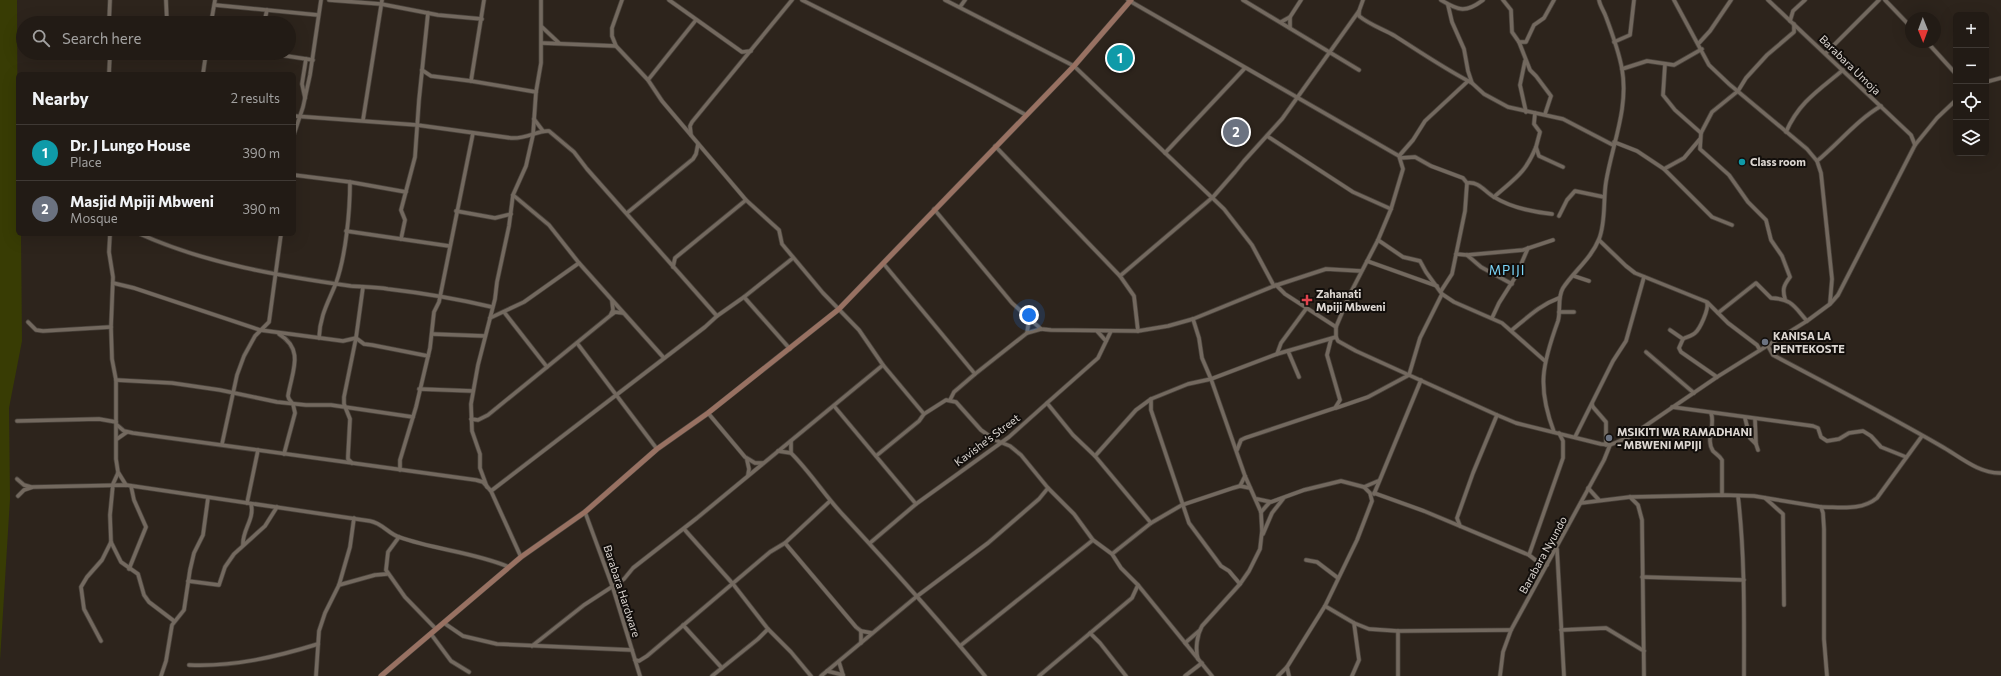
<!DOCTYPE html>
<meta charset="utf-8">
<style>
body{margin:0;font-family:Commissioner,sans-serif;background:#2e2822;color:#f1f3f6}
.controls{position:absolute;right:12px;top:12px;display:grid;overflow:hidden;border-radius:6px;box-shadow:0 4px 16px #0002}
.controls button{width:36px;height:36px;display:grid;place-items:center;padding:0;border:0;border-bottom:1px solid #3f3934;background:#221b15;color:#f1f3f6;font:20px sans-serif}
.compass{position:absolute;left:1905px;top:12px;width:36px;height:36px;border-radius:50%;background:#221b15;box-shadow:0 4px 16px #0002;rotate:179deg}
.you{position:absolute;left:1029px;top:315px;width:14px;height:14px;margin:-10px;border:3px solid #fff;border-radius:50%;background:#1a73e8;box-shadow:0 0 0 6px #1a73e833}
.badge{display:grid;place-items:center;width:26px;height:26px;border-radius:50%;background:#1bc9fc;color:#fff;font-size:13px;font-weight:700}
.pin{position:absolute;translate:-50% -50%;border:2px solid #fff;box-shadow:0 1px 4px #0006}
.list{margin:0;padding:0;list-style:none}
h2{display:flex;justify-content:space-between;align-items:center;height:52px;margin:0;padding:0 16px;font-size:17px}
h2 small{font-size:13px;font-weight:400;color:#a2a1a0}
.list li{display:grid;grid-template-columns:26px 1fr auto;gap:12px;align-items:center;box-sizing:border-box;height:56px;padding:0 16px;border-top:1px solid #3f3934}
.list b{display:block;font-size:15px;white-space:nowrap}
.list p{margin:0;font-size:13px;white-space:nowrap;color:#a2a1a0}
.list em{font-size:13px;font-style:normal;color:#a2a1a0}
.icon{flex:none;width:22px;height:22px;fill:none;stroke:currentColor;stroke-width:2;stroke-linecap:round;stroke-linejoin:round}
.map{position:relative;flex:none;width:2001px;height:676px;overflow:hidden}
.search{position:absolute;background:#221b15;box-shadow:0 4px 16px #0002;left:16px;top:16px;width:280px;height:44px;display:flex;align-items:center;gap:10px;box-sizing:border-box;padding:0 14px;border-radius:22px;color:#a2a1a0;font-size:15px}
.panel{position:absolute;background:#221b15;box-shadow:0 4px 16px #0002;left:16px;top:72px;width:280px;height:164px;border-radius:6px}
.map>svg:first-child{display:block}
</style>
<div class="map">
<svg width="2001" height="676" viewBox="0 0 2001 676">
<rect width="100%" height="100%" fill="#2d241c"/>
<!-- green -->
<polygon fill="#383c04" points="0,0 17,0 18,234 21,234 22,341 9,408 10,499 0,661"/>
<g fill="none" stroke-linecap="round" stroke-linejoin="round">
<defs>
<g id="street">
<polyline points="166,0 167,23"/>
<polyline points="329,0 381,4 438,15 482,19"/>
<polyline points="622,0 612,28 612,36 616,46 648,80 662,101 746,200 779,230 782,244 823,293 859,330 883,365 924,414 946,400 956,402 981,430 995,440 1010,446 1021,455 1048,488 1074,514 1093,540 1112,554 1121,568 1138,585 1132,598 1039,676"/>
<polyline points="669,0 742,52 751,51"/>
<path d="M802,0c75,38 151,74 224,115"/>
<polyline points="945,0 1074,66 1224,209 1252,245 1274,286"/>
<polyline points="1128,0 1399,156 1403,169 1391,209 1378,240 1350,294 1336,327 1336,337 1338,341 1356,351 1497,415 1516,423 1601,444 1610,445 1629,437 1717,377 1807,321 1830,304 1838,295 1915,145 1937,118 1956,100"/>
<polyline points="1243,0 1359,70"/>
<path d="M1363,0l-4,11v5c11,9 24,13 36,20 25,16 50,33 77,47"/>
<path d="M1441,0c18,11 25,13 42,0"/>
<polyline points="1503,0 1511,10 1512,32 1519,42 1526,42 1534,25 1544,18 1554,0"/>
<polyline points="1674,0 1709,65 1729,84 1807,149 1817,161 1821,173 1832,279 1830,303"/>
<polyline points="1768,0 1911,135 1915,145"/>
<polyline points="1885,0 1911,27"/>
<polyline points="215,5 318,15"/>
<polyline points="1448,5 1452,22 1464,49 1468,71 1472,83 1484,94 1508,107 1563,119 1613,145"/>
<polyline points="960,7 965,0"/>
<polyline points="1790,21 1793,11 1805,0"/>
<polyline points="1281,22 1290,17"/>
<polyline points="109,23 110,0"/>
<polyline points="211,23 215,0"/>
<polyline points="264,23 267,10"/>
<polyline points="542,27 559,43"/>
<polyline points="1290,28 1290,17 1301,0"/>
<polyline points="22,33 23,33"/>
<polyline points="1519,42 1530,70 1536,76 1551,96 1545,114"/>
<polyline points="1614,42 1630,35 1634,0"/>
<polyline points="1927,42 1956,74"/>
<polyline points="542,43 616,46"/>
<polyline points="1699,43 1710,31 1731,0"/>
<polyline points="267,53 313,60"/>
<polyline points="1826,53 1879,0"/>
<polyline points="1525,61 1520,85 1526,112"/>
<polyline points="1665,64 1663,95 1675,110 1701,133"/>
<polyline points="1622,69 1647,61 1674,65 1702,49"/>
<polyline points="422,70 431,76 471,81 536,92"/>
<polyline points="109,74 110,53"/>
<polyline points="203,74 206,53"/>
<polyline points="648,80 696,20"/>
<polyline points="471,81 484,0"/>
<polyline points="1986,82 2001,78"/>
<polyline points="305,98 302,84 306,59"/>
<polyline points="1535,113 1534,124 1540,132 1536,147 1539,156 1563,167"/>
<path d="M294,116l123,9 94,13c16,1 27,-8 38,-7l25,21 13,17 130,147"/>
<polyline points="534,119 543,131"/>
<polyline points="363,120 382,0"/>
<path d="M1786,132c13,-30 33,-42 57,-62"/>
<polyline points="294,134 303,107 310,75 321,0"/>
<polyline points="691,135 690,126 692,122 792,0"/>
<polyline points="1267,136 1353,192 1391,209"/>
<polyline points="1614,142 1637,151 1664,169 1684,158 1700,139"/>
<polyline points="995,146 1120,276 1134,296 1138,331"/>
<polyline points="1165,153 1245,68"/>
<polyline points="1399,156 1413,140 1425,121 1468,81"/>
<polyline points="1400,158 1415,157 1431,166 1463,178 1467,183 1465,211 1452,274 1441,291"/>
<path d="M1817,161c22,-18 40,-41 64,-55"/>
<polyline points="1664,169 1712,217 1732,225"/>
<polyline points="294,175 350,182 406,192"/>
<path d="M1467,183c12,-2 18,9 27,14 16,10 39,15 58,17"/>
<polyline points="513,195 549,225 579,263 664,358"/>
<path d="M1494,197c20,-18 31,-23 42,-50"/>
<polyline points="934,209 1012,303 1041,329 1051,330 1138,331 1168,326 1193,319 1274,286 1326,269 1361,271"/>
<polyline points="456,211 495,218 511,214"/>
<polyline points="627,213 693,159 696,154 698,144"/>
<polyline points="1559,216 1567,200 1575,191 1604,197"/>
<polyline points="346,231 449,246"/>
<polyline points="110,234 109,252 113,277 111,327 112,359 116,380 116,459 118,472 126,485"/>
<path d="M140,234c67,30 140,42 211,52 12,1 25,1 37,3 35,4 70,10 104,18"/>
<polyline points="401,239 405,220 401,210 415,157 419,100 428,13"/>
<polyline points="1378,240 1403,257 1420,261 1426,272 1442,294 1454,302 1502,323 1545,361"/>
<polyline points="1599,240 1626,266 1635,273 1707,302 1728,323 1757,345 1760,350"/>
<polyline points="1456,254 1467,255 1523,250 1553,240"/>
<polyline points="1467,255 1481,267 1512,284"/>
<polyline points="1367,261 1437,286"/>
<polyline points="883,263 975,374"/>
<polyline points="673,267 675,258 746,200"/>
<polyline points="1120,276 1213,197 1235,172 1244,161 1282,119 1359,11"/>
<polyline points="1574,276 1589,281"/>
<polyline points="113,283 134,288 260,330 343,341 356,338 364,344 372,345 428,356"/>
<polyline points="1276,285 1285,294 1336,327"/>
<polyline points="744,297 790,349"/>
<path d="M1785,299c-3,-10 -1,-14 5,-22l-8,-21 -11,-16 -5,-20 -18,-18 -19,-27 -29,-26 1,-16 11,-21 26,-21 8,-13 21,-23 27,-23v-8"/>
<polyline points="504,312 547,367"/>
<polyline points="1559,312 1574,312"/>
<path d="M1718,313l38,-30 15,15c21,1 23,8 36,23"/>
<polyline points="611,314 613,310 612,301"/>
<polyline points="490,318 524,302 579,263"/>
<polyline points="1492,318 1499,303 1516,276 1528,248"/>
<path d="M1193,319l6,19 3,20 9,21 34,97 16,36 1,19 -2,18 -11,22 -9,13 -38,42c-5,9 -7,23 -4,33"/>
<polyline points="28,322 36,330 43,331 111,327"/>
<path d="M1512,330c16,-13 28,-25 47,-32"/>
<polyline points="1670,330 1683,339 1679,348 1681,352 1717,377"/>
<polyline points="1097,331 1106,341"/>
<polyline points="1027,333 1029,320"/>
<path d="M279,334c26,16 13,37 9,62l1,3 4,5 2,9 -11,41"/>
<polyline points="432,334 485,336"/>
<path d="M319,338c1,-23 9,-35 17,-55 10,-28 14,-72 14,-101"/>
<path d="M1683,339c3,-2 9,-3 12,-6 5,-4 14,-24 12,-30"/>
<polyline points="577,343 657,449"/>
<path d="M1768,346l5,9c56,30 113,59 168,91 18,10 38,28 60,27"/>
<polyline points="1288,351 1299,377"/>
<polyline points="1646,352 1694,393"/>
<polyline points="1277,354 1281,343 1306,309"/>
<polyline points="116,380 172,383 220,390 277,402 306,405 331,405 413,417"/>
<polyline points="419,389 473,391"/>
<polyline points="1151,399 1151,410 1189,523 1221,566 1229,571 1240,584"/>
<polyline points="950,400 954,392 975,374 1027,333 1041,329"/>
<polyline points="1047,403 1073,435 1095,456 1151,523"/>
<polyline points="1592,404 1593,407 1606,422 1606,445"/>
<polyline points="834,406 916,504"/>
<polyline points="1672,407 1813,426 1818,428 1821,437 1827,441 1839,439 1849,433 1863,431 1871,436 1881,447 1906,457"/>
<polyline points="1336,408 1368,397 1409,375 1420,338 1442,294"/>
<polyline points="708,413 745,457 755,463 763,463"/>
<path d="M1711,413c5,13 -6,26 2,38 3,3 7,5 9,9v35"/>
<polyline points="1745,418 1750,438 1756,444"/>
<polyline points="471,419 478,420 488,415 611,315 615,312 623,313"/>
<polyline points="1755,419 1756,444 1758,450"/>
<polyline points="17,421 99,419 116,422"/>
<polyline points="117,425 124,431 133,433 476,480 483,482 491,491 521,557"/>
<path d="M1554,432c-17,-45 -12,-67 4,-111 3,-11 -1,-23 5,-33 11,-17 28,-29 36,-49 7,-17 4,-39 7,-57 6,-37 23,-74 16,-113 -3,-17 -10,-36 -16,-52 -2,-6 -6,-11 -7,-17"/>
<polyline points="1575,437 1613,361 1626,341 1644,277"/>
<polyline points="117,439 127,432"/>
<path d="M791,441v12c20,20 34,43 53,63 48,52 96,105 141,160"/>
<polyline points="222,444 237,375 244,356 255,336 269,322 281,234"/>
<polyline points="1237,450 1241,440 1245,438 1335,408 1340,400 1327,355 1331,339"/>
<polyline points="778,451 791,453"/>
<polyline points="876,456 919,421 924,414"/>
<polyline points="1095,456 1136,410 1151,399 1188,384 1211,379 1277,354 1336,337"/>
<polyline points="747,460 749,469 748,475"/>
<polyline points="352,463 348,459 348,456 350,419 344,404 344,397 356,338 363,287"/>
<polyline points="400,470 400,460 416,407 430,348 434,312 439,302 473,133"/>
<polyline points="118,473 113,484 110,515 111,542 121,562 138,574 144,595 149,602 174,621"/>
<polyline points="17,479 24,485 31,487"/>
<polyline points="1240,486 1245,476"/>
<polyline points="487,487 480,468 480,454 472,431 471,404 478,365 495,299 497,282 509,226 513,195 526,166 533,135 536,92 541,63 541,0"/>
<polyline points="1364,487 1378,481"/>
<polyline points="1588,488 1599,500"/>
<polyline points="491,491 705,327 717,316 744,297 793,258"/>
<polyline points="1374,493 1424,511 1529,555 1538,562 1547,565"/>
<polyline points="1374,494 1421,380"/>
<path d="M18,496l6,-6 9,-3 93,-2 244,36c12,2 19,13 29,16 36,13 75,15 110,30"/>
<path d="M1738,496c7,60 6,120 6,180"/>
<polyline points="1630,497 1638,505 1642,520 1644,676"/>
<polyline points="1765,498 1783,514 1784,605"/>
<polyline points="1257,499 1271,502 1304,490 1341,481 1364,487 1370,493 1372,501 1357,540 1325,606 1287,667 1278,676"/>
<polyline points="247,503 258,450"/>
<polyline points="1581,503 1630,497 1722,495 1754,496 1821,507 1823,513 1824,529 1824,639 1827,676"/>
<path d="M1821,507c20,0 40,4 56,-9l45,-62"/>
<polyline points="585,512 613,588 640,676"/>
<polyline points="1261,512 1269,503"/>
<polyline points="1460,526 1457,518 1473,473 1497,415"/>
<polyline points="684,529 733,584 768,629 791,652 811,676"/>
<polyline points="1263,534 1272,513 1283,499"/>
<polyline points="399,537 388,552 386,570 405,597 436,629"/>
<polyline points="785,543 856,627 861,631 872,633"/>
<polyline points="870,543 916,504 1009,437 1047,403 1098,358 1111,331"/>
<path d="M243,545c-1,-15 12,-26 8,-41"/>
<polyline points="1557,549 1564,676"/>
<polyline points="1112,554 1151,523 1182,505 1233,488 1240,486 1250,488"/>
<polyline points="1529,555 1563,458 1563,441 1559,433"/>
<polyline points="1306,560 1317,562 1338,578"/>
<polyline points="129,569 146,527 134,500 131,486"/>
<polyline points="1642,577 1744,580"/>
<polyline points="188,581 219,585 225,567 234,554 265,526 277,507"/>
<polyline points="339,585 375,575 387,574"/>
<polyline points="1138,585 1212,676"/>
<polyline points="1325,606 1354,623 1369,629 1398,631 1511,630"/>
<polyline points="444,623 463,636 497,644 632,650"/>
<polyline points="683,625 722,668"/>
<polyline points="1561,630 1606,628 1644,651"/>
<polyline points="1090,633 1100,643 1126,676"/>
<polyline points="431,634 451,661 469,672"/>
<polyline points="101,641 84,609 81,587 87,577 102,560 111,542"/>
<polyline points="861,643 861,631"/>
<polyline points="1187,645 1185,643 1199,631"/>
<polyline points="532,646 584,605 624,579 633,568 697,518 883,365"/>
<polyline points="960,646 1093,540"/>
<polyline points="635,660 639,661 647,656 770,552 785,543 830,501"/>
<polyline points="839,662 843,675"/>
<path d="M189,665c44,2 87,-8 129,-21"/>
<polyline points="1287,667 1289,676"/>
<polyline points="827,671 843,675"/>
<polyline points="161,676 166,661 172,625 184,610 190,570 194,553 203,535 208,498"/>
<polyline points="316,676 319,631 325,613 339,585 350,547 354,518"/>
<polyline points="712,676 758,639 768,629"/>
<polyline points="821,676 916,597 988,543 1039,499 1048,488"/>
<polyline points="1185,676 1202,663"/>
<polyline points="1352,676 1359,660 1354,623"/>
<polyline points="1398,676 1398,631"/>
<polyline points="1500,676 1503,652 1511,630 1604,460 1610,445"/>
</g>
<polyline id="secondary" points="381,676 521,557 585,512 657,449 708,413 839,309 1074,66 1131,0"/>
</defs>
<!-- street casing -->
<use href="#street" stroke="#49423b" stroke-width="5"/>
<!-- secondary casing -->
<use href="#secondary" stroke="#49423b" stroke-width="6"/>
<!-- street -->
<use href="#street" stroke="#73695f" stroke-width="3.5"/>
<!-- secondary -->
<use href="#secondary" stroke="#987162" stroke-width="5"/>
</g>
<!-- markers -->
<circle fill="#0f9aa8" stroke="#120e0b" stroke-width="1.5" cx="1742" cy="162" r="4"/>
<path fill="#e0444e" stroke="#120e0b" stroke-width="1.5" d="M1305 294h4v4h4v4h-4v4h-4v-4h-4v-4h4z"/>
<g fill="#6b7280" stroke="#120e0b" stroke-width="1.5">
<circle cx="1765" cy="342" r="4"/>
<circle cx="1609" cy="438" r="4"/>
</g>
<g text-anchor="middle" stroke-width="4" stroke-linejoin="round" paint-order="stroke">
<!-- street labels -->
<g font-size="11" fill="#dcd6d1" stroke="#120e0b">
<text transform="translate(1850 65) rotate(44)" y="4">Barabara Umoja</text>
<text transform="translate(987 440) rotate(-37)" y="4">Kavishe’s Street</text>
<text transform="translate(1543 555) rotate(-61)" y="4">Barabara Nyundo</text>
<text transform="translate(622 591) rotate(72)" y="4">Barabara Hardware</text>
</g>
<!-- poi labels -->
<g font-size="11" font-weight="bold" fill="#dcd6d1" stroke="#120e0b" text-anchor="start">
<text x="1750" y="166">Class room</text>
<text x="1316" y="298">Zahanati<tspan x="1316" dy="13">Mpiji Mbweni</tspan></text>
<text x="1773" y="340">KANISA LA<tspan x="1773" dy="13">PENTEKOSTE</tspan></text>
<text x="1617" y="436">MSIKITI WA RAMADHANI<tspan x="1617" dy="13">- MBWENI MPIJI</tspan></text>
</g>
<!-- quarter labels -->
<g font-size="13" letter-spacing="1" fill="#7bd6f9" stroke="#120e0b">
<text x="1507" y="275">MPIJI</text>
</g>
</g>
</svg>
<div class="controls">
<button>+</button>
<button>−</button>
<button><svg class="icon" aria-label="locate" viewBox="0 0 24 24"><circle cx="12" cy="12" r="6"/><path d="M12 2v4M12 18v4M2 12h4M18 12h4"/></svg></button>
<button><svg class="icon" aria-label="layers" viewBox="0 0 24 24"><path d="M12 4l9 5-9 5-9-5zM3 14l9 5 9-5"/></svg></button>
</div>
<svg class="compass" viewBox="-18 -18 36 36"><path d="M0-13l5 13h-10z" fill="#e53935"/><path d="M0 13l5-13h-10z" fill="#a2a1a0"/></svg>
<div class="you"></div>
<div class="pin badge" style="left:1120px;top:58px;background:#0f9aa8">1</div>
<div class="pin badge" style="left:1236px;top:132px;background:#6b7280">2</div>
<div class="search"><svg class="icon" aria-label="search" viewBox="0 0 24 24"><circle cx="10" cy="10" r="6"/><path d="M15 15l6 6"/></svg>Search here</div>
<section class="panel">
<h2>Nearby<small>2 results</small></h2>
<ul class="list">
<li><span class="badge" style="background:#0f9aa8">1</span><div><b>Dr. J Lungo House</b><p>Place</p></div><em>390 m</em></li>
<li><span class="badge" style="background:#6b7280">2</span><div><b>Masjid Mpiji Mbweni</b><p>Mosque</p></div><em>390 m</em></li>
</ul>
</section>
</div>
